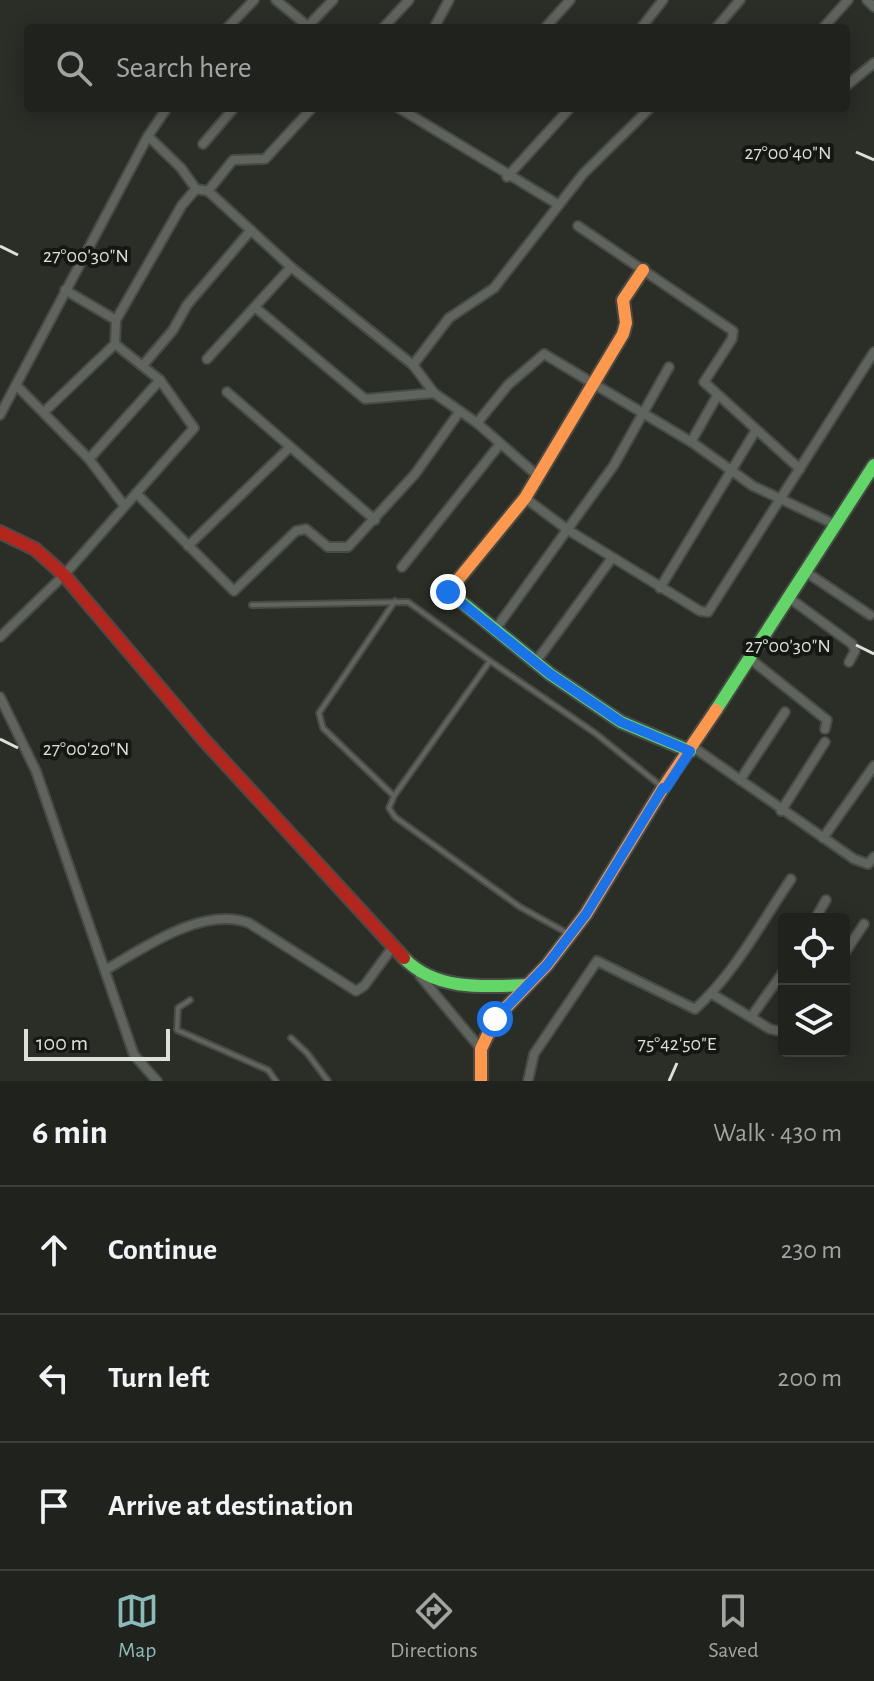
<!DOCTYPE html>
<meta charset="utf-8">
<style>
body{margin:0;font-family:"Alegreya Sans",sans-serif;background:#2d2f2a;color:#f1f3f6}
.controls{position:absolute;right:24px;bottom:24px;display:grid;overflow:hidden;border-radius:8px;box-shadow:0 4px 20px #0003}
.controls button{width:72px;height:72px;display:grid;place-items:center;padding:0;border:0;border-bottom:2px solid #3d3f3b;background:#20221d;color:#f1f3f6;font:40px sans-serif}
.scale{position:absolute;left:24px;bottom:20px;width:146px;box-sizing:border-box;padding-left:8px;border:4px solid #dce1d8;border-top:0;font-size:22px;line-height:28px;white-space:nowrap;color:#dce1d8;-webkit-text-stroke:6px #141712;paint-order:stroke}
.stop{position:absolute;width:24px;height:24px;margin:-18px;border:6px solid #1a73e8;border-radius:50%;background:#fff}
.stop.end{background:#1a73e8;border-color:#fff;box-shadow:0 2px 8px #0008}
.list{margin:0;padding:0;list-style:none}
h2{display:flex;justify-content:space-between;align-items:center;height:104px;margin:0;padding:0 32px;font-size:34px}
h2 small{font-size:26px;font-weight:400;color:#a2a4a4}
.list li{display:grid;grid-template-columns:52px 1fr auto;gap:24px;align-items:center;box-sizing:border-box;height:128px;padding:0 32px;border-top:2px solid #3d3f3b}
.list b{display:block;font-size:30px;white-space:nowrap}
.list em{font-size:26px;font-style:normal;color:#a2a4a4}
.icon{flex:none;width:44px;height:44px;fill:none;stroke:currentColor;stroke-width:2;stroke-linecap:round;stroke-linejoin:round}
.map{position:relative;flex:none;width:874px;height:1081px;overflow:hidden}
.search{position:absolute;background:#20221d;box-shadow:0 4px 20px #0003;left:24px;right:24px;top:24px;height:88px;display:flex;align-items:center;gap:20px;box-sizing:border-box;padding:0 28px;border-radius:8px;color:#a2a4a4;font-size:30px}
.sheet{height:488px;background:#20221d}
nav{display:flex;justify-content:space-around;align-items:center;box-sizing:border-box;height:112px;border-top:2px solid #3d3f3b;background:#20221d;font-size:22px;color:#a2a4a4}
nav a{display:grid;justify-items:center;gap:4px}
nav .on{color:#8bbbb9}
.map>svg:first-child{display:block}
</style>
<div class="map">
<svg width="874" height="1081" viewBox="0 0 874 1081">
<rect width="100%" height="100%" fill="#2a2e27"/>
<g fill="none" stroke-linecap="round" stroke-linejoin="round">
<defs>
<g id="lane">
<polyline points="252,605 408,602 490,661"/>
<polyline points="393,795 323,728 319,713 395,601"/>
<polyline points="569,934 520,907 395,817 389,808 394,796 490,661 595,733 661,786"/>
<polyline points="190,1000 178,1008 177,1030 268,1070 276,1081"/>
<polyline points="291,1038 307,1053 328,1081"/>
</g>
<g id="street">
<polyline points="276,0 310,28"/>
<polyline points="867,0 874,7"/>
<polyline points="227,28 254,0"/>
<polyline points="306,28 333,0"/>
<polyline points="383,28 409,0"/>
<polyline points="434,28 449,0"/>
<polyline points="545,28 570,0"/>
<polyline points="641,28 663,0"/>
<polyline points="716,28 740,0"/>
<polyline points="823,28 848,0"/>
<polyline points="846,86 874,63"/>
<polyline points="399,108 559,205"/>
<polyline points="148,136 181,168 196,189 208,191 291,267 413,365 434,393 477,423 538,476"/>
<polyline points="203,144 234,108"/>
<polyline points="507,177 570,108"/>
<polyline points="208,191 233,160 265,159 312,108"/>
<polyline points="578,226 733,331 732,339 704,382 800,469"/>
<polyline points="256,308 365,399 434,393"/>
<polyline points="116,320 182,205 196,189"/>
<polyline points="207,359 291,267"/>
<polyline points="144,364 173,330 187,305 251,230"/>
<polyline points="413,365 449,318 494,288 583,174 650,108"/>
<polyline points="17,386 89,459 123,504"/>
<polyline points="227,392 375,520"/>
<polyline points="44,412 115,344"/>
<polyline points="0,415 148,136 167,108"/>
<polyline points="477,423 508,385 544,354 693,443 753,486 836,525"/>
<polyline points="691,442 717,396"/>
<polyline points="89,459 160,380"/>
<polyline points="136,493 234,591 296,531 306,529 328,547 348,547 415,474 460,411"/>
<polyline points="525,498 568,530 700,611 708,612 874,352"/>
<polyline points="188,546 289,448"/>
<polyline points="402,567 500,444"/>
<polyline points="806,572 870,615"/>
<polyline points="660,588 756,430"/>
<polyline points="788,597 852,644 855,651 849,662"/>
<polyline points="494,631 614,465 669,367"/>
<polyline points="0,637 64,575 194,428 160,380 115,344 116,320 65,290"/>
<polyline points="749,658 827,720 825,729"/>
<polyline points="535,663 612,558"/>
<polyline points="0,697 36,771 134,1055 157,1081"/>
<polyline points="693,747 854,859 868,864 874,857"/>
<polyline points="740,780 785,712"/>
<polyline points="781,811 825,742"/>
<polyline points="823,838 874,766"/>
<polyline points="815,919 826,900"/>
<polyline points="844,954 864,924"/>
<path d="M107,969c38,-22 96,-63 142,-46l107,68 8,-5 28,-38"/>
<polyline points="420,976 481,1049"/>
<polyline points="712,994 770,1029 784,1032"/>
<polyline points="751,1017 784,971"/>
<path d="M528,1081l6,-27 63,-93 98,48c40,-36 66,-86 96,-130"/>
</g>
<g id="fast">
<polyline points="459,600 550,674 621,722 690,751"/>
<polyline points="716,710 874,465"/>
<path d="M404,958c31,33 81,29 123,27"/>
</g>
<g id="slow">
<polyline points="459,600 448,592 525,498 623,334 626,323 623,300 643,270"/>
<polyline points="481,1081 481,1049 495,1019 547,965 586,914 663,788 716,710"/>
</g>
<polyline id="jam" points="0,532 35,549 64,575 204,740 404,958"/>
</defs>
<!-- lane casing -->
<use href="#lane" stroke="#474a45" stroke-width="8"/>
<!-- street casing -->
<use href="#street" stroke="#474a45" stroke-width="12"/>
<!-- fast casing -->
<use href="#fast" stroke="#474a45" stroke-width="16"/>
<!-- slow casing -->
<use href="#slow" stroke="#474a45" stroke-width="16"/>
<!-- jam casing -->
<use href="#jam" stroke="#474a45" stroke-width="16"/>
<!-- lane -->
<use href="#lane" stroke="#60645e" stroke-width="4"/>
<!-- street -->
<use href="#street" stroke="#60645e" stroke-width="8"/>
<!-- fast -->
<use href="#fast" stroke="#63d668" stroke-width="12"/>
<!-- slow -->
<use href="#slow" stroke="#ff974d" stroke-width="12"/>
<!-- jam -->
<use href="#jam" stroke="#b3261e" stroke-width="12"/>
</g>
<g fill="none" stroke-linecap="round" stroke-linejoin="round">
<!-- route -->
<polyline stroke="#1a73e8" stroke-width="10" points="448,592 550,674 621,722 690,751 666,788 663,788 586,914 547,965 495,1019"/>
</g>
<!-- ticks -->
<path fill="none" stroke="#dce1d8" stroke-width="3" d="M856,152l18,8M0,246l18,9M856,645l18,9M0,739l18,9M669,1081l8,-18"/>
<g font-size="20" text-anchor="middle" fill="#dce1d8" stroke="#141712" stroke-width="8" stroke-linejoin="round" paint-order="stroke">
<text x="788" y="159">27°00'40"N</text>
<text x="86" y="262">27°00'30"N</text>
<text x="788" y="652">27°00'30"N</text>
<text x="86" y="755">27°00'20"N</text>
<text x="677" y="1050">75°42'50"E</text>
</g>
</svg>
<div class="controls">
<button><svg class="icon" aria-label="locate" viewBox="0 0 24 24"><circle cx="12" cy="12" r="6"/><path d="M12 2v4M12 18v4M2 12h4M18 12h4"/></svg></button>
<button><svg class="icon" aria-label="layers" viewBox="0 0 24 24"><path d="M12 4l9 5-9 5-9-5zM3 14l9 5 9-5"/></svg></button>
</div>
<div class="scale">100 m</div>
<div class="stop" style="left:495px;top:1019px"></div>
<div class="stop end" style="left:448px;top:592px"></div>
<div class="search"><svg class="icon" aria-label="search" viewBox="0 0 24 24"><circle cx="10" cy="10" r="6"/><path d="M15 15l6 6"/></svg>Search here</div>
</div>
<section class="sheet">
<h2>6 min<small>Walk · 430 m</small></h2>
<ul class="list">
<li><svg class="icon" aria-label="ahead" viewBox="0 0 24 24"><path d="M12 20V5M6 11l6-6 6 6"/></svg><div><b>Continue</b></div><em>230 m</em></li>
<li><svg class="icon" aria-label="left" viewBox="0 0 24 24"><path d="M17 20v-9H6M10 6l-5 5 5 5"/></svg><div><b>Turn left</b></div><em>200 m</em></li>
<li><svg class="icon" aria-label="arrive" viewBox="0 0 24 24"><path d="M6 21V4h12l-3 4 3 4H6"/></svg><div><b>Arrive at destination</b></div></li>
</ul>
</section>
<nav>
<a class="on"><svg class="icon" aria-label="map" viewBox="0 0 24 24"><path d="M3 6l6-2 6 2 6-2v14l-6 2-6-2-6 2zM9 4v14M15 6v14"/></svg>Map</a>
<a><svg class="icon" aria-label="directions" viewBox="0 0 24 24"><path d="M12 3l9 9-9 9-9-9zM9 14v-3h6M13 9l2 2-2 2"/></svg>Directions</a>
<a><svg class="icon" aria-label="saved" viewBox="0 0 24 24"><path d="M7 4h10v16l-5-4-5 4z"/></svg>Saved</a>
</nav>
